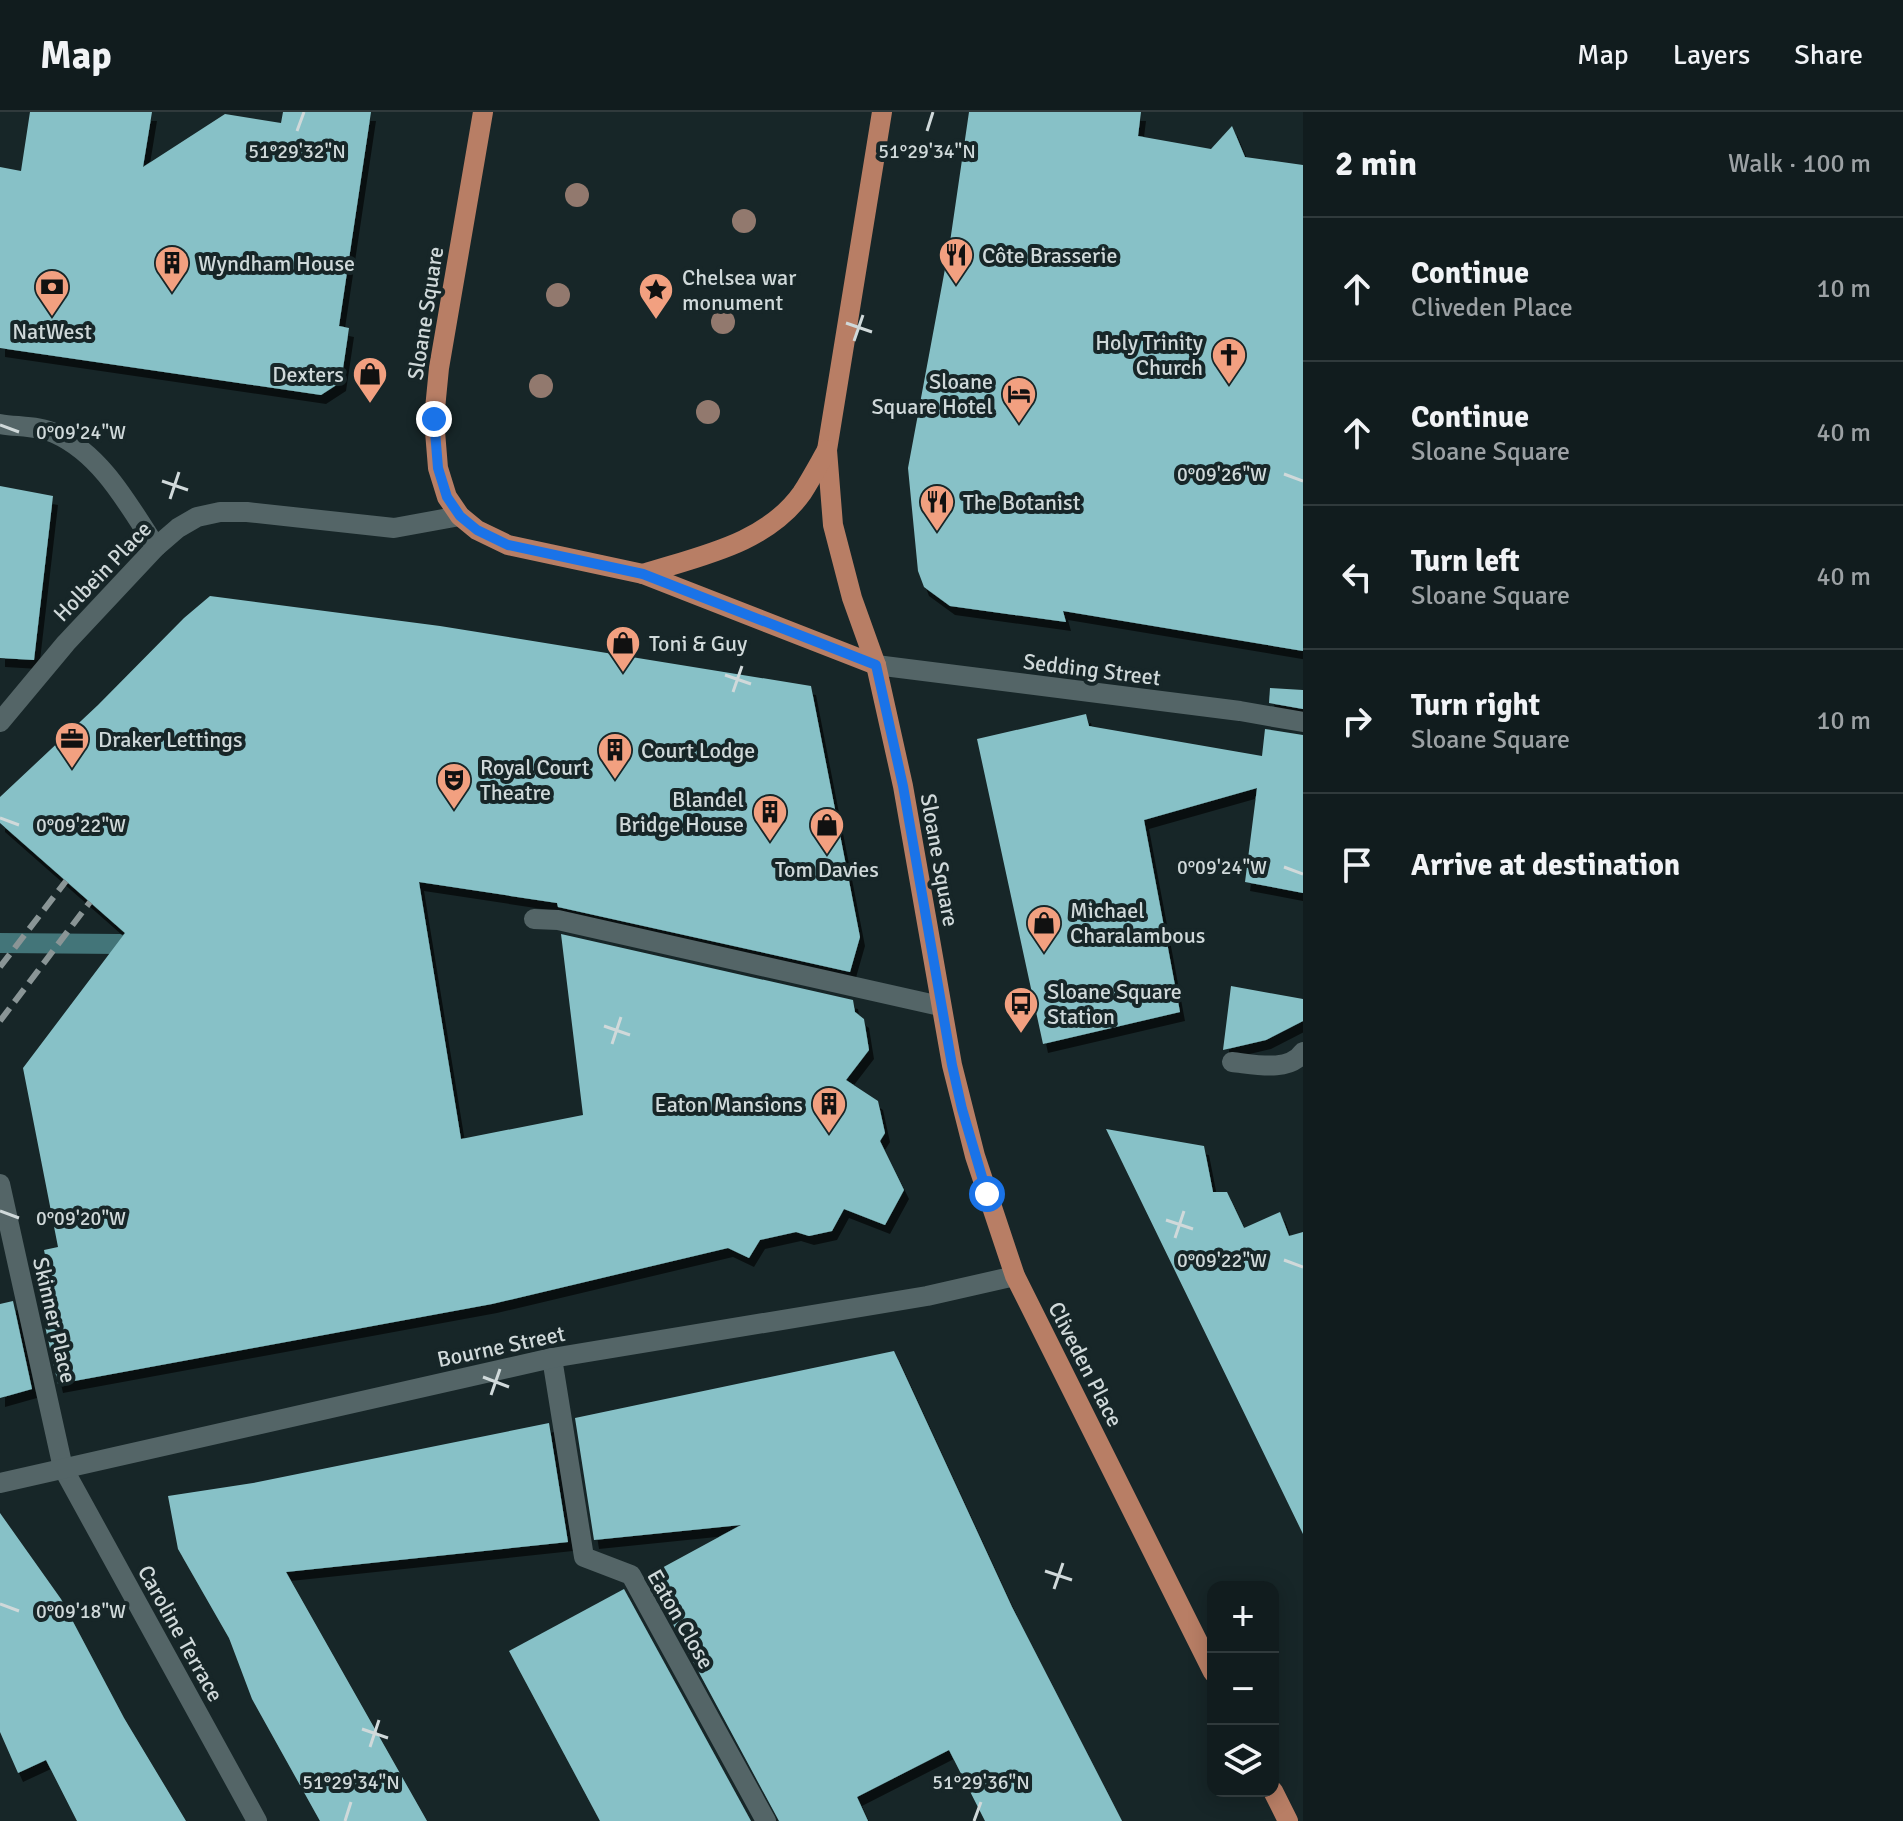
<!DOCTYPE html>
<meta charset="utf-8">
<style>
body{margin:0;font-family:Signika,sans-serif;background:#1a2527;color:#f1f3f6}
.controls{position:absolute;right:24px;bottom:24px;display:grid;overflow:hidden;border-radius:16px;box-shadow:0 4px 20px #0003}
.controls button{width:72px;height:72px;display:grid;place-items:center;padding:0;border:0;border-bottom:2px solid #303a3c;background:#111c1e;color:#f1f3f6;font:40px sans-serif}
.stop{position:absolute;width:24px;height:24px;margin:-18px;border:6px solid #1a73e8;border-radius:50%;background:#fff}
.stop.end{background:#1a73e8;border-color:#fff;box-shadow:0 2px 8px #0008}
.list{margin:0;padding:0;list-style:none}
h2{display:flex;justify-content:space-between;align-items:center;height:104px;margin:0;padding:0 32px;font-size:34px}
h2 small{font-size:26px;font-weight:400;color:#9ca1a4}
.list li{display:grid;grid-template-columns:52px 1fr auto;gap:24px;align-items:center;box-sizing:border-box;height:144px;padding:0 32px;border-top:2px solid #303a3c}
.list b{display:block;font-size:30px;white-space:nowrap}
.list p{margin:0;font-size:26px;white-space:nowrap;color:#9ca1a4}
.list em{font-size:26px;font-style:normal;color:#9ca1a4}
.icon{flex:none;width:44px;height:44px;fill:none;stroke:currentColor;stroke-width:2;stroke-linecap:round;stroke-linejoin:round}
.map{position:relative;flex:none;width:1303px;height:1709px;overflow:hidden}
header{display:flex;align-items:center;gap:48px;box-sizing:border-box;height:112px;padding:0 40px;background:#111c1e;border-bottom:2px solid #303a3c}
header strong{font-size:38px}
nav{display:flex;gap:44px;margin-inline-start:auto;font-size:28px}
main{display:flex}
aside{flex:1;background:#111c1e}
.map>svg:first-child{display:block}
</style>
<header>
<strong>Map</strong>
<nav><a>Map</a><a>Layers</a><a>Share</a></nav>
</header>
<main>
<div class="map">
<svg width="1303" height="1709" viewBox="0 0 1303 1709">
<defs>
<filter id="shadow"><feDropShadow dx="5" dy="9" stdDeviation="0" flood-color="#0009"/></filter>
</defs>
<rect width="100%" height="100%" fill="#172628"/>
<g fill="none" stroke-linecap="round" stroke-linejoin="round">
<!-- stream -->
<polyline stroke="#437579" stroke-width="20" points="0,831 120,832"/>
</g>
<!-- building -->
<g fill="#87c1c7" filter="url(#shadow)">
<polygon points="30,0 152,0 143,55 225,2 281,11 283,0 371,0 339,214 349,216 341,270 321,283 0,236 0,55 21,59"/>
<polygon points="969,0 1141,0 1138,24 1211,37 1232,14 1245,45 1303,53 1303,539 1063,499 1066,510 950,494 924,475 918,459 908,356 950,130"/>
<polygon points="0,374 53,384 34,548 0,546"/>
<polygon points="210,484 440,514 811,574 860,825 850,860 558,795 557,791 419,770 461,1027 583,1003 561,822 853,888 855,900 864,907 869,938 846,968 878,989 885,1021 880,1029 904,1078 885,1113 844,1097 832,1119 809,1124 796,1120 760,1128 749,1146 728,1136 492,1192 58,1272 38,1183 52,1179 44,1138 58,1135 23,956 125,821 0,711 0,685 98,593 184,506"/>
<polygon points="1270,576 1303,578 1303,597 1269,591"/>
<polygon points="1086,602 1089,614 1262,644 1265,617 1303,623 1303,781 1245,770 1257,676 1144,708 1180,900 1043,932 977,627"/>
<polygon points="1231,874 1303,887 1303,909 1266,928 1223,938"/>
<polygon points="1106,1017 1204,1034 1213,1080 1227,1080 1244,1116 1280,1100 1289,1124 1303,1120 1303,1422"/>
<polygon points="13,1189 32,1277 0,1286 0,1192"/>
<polygon points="894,1239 1012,1495 1122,1709 985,1709 949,1638 857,1685 868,1709 779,1709 647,1464 741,1413 594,1428 575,1306"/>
<polygon points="549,1311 568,1430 286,1460 427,1709 320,1709 252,1587 229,1526 178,1437 168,1384 253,1371"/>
<polygon points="0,1401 61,1487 124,1606 186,1709 77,1709 46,1648 18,1661 0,1620"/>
<polygon points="624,1477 751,1709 600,1709 509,1539"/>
</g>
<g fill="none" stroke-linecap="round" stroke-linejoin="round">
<!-- service -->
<g stroke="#546567" stroke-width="20">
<polyline points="534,807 558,808 940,894"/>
<path d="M1232,950c21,2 57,11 71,-10"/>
</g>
<!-- minor -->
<g stroke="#546567" stroke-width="20">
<path d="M0,312c17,3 41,2 56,10 46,21 73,72 100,113"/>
<polyline points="876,553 1240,599 1303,610"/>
<polyline points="0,610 66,531 156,435 178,416 197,405 220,400 247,400 394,416 460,404"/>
<polyline points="0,1072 63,1356 257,1709"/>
<polyline points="552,1246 584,1445 631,1463 766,1709"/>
<polyline points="0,1371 552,1246 927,1184 1015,1164"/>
</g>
<!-- primary -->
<g stroke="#b87e65" stroke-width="20">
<polyline points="483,0 439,256 434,307 438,356 447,385 460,404 477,418 508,433 643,462 876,553"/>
<polyline points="882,0 827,338 833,413 852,486 876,553 903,674 952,953 975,1044 1015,1164 1213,1560"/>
<path d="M643,462c56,-18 123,-30 159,-81 9,-14 17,-29 25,-43"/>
<polyline points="1273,1679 1288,1709"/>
</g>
<!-- rail -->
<g stroke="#8a9596" stroke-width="6" stroke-dasharray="16 8" stroke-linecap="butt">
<polyline points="0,855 66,769"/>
<polyline points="0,909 90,790"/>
</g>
</g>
<!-- trees -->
<g fill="#92796e">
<circle cx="577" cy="83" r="12"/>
<circle cx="744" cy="109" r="12"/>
<circle cx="558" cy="183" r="12"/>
<circle cx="723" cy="210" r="12"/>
<circle cx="541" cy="274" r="12"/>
<circle cx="708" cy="300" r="12"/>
</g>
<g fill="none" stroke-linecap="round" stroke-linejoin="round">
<!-- route -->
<polyline stroke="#1a73e8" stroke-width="10" points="434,307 438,356 447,385 460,404 477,418 508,433 643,462 876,553 903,674 952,953 962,997 987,1082"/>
</g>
<!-- ticks -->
<path fill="none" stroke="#d0d9da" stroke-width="3" d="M297,19l7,-19M927,19l6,-19M846,211l26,9M854,229l9,-26M0,313l19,7M1284,362l19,7M162,369l26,9M170,387l9,-27M725,563l26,9M733,580l9,-26M0,706l19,7M1284,755l19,7M604,914l26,9M612,932l9,-27M0,1099l19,7M1166,1108l27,9M1175,1126l9,-27M1284,1148l19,7M483,1265l26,10M491,1283l9,-26M1045,1459l27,9M1054,1477l9,-26M0,1492l19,7M362,1617l26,9M370,1635l9,-27M345,1709l6,-19M974,1709l7,-19"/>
<!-- icons -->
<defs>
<symbol id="restaurant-pin" viewBox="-11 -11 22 30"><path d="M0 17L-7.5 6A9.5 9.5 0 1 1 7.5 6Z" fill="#f2a080" stroke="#172628"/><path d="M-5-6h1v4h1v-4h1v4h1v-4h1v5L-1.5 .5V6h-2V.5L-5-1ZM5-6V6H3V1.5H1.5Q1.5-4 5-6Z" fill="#111"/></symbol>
<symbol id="building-pin" viewBox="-11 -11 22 30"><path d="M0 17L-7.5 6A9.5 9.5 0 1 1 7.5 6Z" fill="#f2a080" stroke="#172628"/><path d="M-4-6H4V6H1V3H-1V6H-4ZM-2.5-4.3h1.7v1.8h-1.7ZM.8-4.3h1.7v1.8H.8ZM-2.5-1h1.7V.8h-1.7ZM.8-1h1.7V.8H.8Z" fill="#111"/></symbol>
<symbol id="bank-pin" viewBox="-11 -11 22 30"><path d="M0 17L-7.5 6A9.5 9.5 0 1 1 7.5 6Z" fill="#f2a080" stroke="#172628"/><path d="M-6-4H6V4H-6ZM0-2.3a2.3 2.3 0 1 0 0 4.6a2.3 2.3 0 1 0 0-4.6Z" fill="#111"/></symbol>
<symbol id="sight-pin" viewBox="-11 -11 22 30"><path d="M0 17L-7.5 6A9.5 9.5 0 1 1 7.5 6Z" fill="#f2a080" stroke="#172628"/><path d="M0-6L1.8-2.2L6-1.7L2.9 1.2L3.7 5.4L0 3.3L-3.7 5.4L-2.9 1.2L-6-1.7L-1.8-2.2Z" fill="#111"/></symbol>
<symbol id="church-pin" viewBox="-11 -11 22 30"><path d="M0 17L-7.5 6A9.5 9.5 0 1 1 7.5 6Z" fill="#f2a080" stroke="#172628"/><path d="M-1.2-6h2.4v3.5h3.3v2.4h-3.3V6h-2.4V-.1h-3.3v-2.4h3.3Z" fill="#111"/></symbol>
<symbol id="shop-pin" viewBox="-11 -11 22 30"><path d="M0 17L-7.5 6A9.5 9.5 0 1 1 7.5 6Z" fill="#f2a080" stroke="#172628"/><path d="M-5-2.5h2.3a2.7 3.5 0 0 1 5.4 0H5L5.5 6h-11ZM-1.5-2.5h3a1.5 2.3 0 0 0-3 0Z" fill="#111"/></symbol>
<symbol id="hotel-pin" viewBox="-11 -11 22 30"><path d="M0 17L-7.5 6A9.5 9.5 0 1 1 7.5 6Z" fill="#f2a080" stroke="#172628"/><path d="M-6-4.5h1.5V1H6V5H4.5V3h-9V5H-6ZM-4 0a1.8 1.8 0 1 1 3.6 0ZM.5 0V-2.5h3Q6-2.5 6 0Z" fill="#111"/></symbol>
<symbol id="office-pin" viewBox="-11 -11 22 30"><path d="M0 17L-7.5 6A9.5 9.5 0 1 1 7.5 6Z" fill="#f2a080" stroke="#172628"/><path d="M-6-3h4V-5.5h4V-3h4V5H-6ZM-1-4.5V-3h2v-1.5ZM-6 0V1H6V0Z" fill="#111"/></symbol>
<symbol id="theatre-pin" viewBox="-11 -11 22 30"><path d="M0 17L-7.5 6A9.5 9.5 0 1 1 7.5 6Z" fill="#f2a080" stroke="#172628"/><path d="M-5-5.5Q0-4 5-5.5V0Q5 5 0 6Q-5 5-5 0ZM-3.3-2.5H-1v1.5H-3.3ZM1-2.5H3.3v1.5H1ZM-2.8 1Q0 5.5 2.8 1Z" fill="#111"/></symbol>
<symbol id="bus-pin" viewBox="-11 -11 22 30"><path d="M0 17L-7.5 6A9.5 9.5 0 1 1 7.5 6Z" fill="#f2a080" stroke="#172628"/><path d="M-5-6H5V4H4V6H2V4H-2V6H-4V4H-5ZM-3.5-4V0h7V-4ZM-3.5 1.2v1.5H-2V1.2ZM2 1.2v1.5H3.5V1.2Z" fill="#111"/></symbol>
</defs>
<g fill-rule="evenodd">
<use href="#restaurant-pin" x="936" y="123" width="40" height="54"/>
<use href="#building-pin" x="152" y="131" width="40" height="54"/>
<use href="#bank-pin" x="32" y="155" width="40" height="54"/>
<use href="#sight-pin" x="636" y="158" width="40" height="54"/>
<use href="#church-pin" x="1209" y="223" width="40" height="54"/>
<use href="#shop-pin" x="350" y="242" width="40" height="54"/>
<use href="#hotel-pin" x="999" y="262" width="40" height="54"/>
<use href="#restaurant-pin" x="917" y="370" width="40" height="54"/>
<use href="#shop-pin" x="603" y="511" width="40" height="54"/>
<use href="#office-pin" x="52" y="607" width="40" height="54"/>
<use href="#building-pin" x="595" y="618" width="40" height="54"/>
<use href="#theatre-pin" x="434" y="648" width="40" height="54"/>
<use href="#building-pin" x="750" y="680" width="40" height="54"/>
<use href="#shop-pin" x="807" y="693" width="40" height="54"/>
<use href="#shop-pin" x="1024" y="791" width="40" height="54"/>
<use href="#bus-pin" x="1001" y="872" width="40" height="54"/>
<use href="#building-pin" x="809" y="972" width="40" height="54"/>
</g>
<g text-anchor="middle" stroke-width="8" stroke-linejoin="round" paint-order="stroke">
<!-- poi labels -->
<g font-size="22" fill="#d0d9da" stroke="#172628" text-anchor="start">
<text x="982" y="151">Côte Brasserie</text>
<text x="198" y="159">Wyndham House</text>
<text x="682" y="173">Chelsea war<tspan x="682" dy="25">monument</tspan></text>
<text x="52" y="227" text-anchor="middle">NatWest</text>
<text x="1203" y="238" text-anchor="end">Holy Trinity<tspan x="1203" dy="25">Church</tspan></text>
<text x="344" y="270" text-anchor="end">Dexters</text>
<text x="993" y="277" text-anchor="end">Sloane<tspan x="993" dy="25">Square Hotel</tspan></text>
<text x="963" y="398">The Botanist</text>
<text x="649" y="539">Toni &amp; Guy</text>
<text x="98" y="635">Draker Lettings</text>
<text x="641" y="646">Court Lodge</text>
<text x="480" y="663">Royal Court<tspan x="480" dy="25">Theatre</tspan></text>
<text x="744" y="695" text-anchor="end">Blandel<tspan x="744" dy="25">Bridge House</tspan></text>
<text x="827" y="765" text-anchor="middle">Tom Davies</text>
<text x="1070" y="806">Michael<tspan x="1070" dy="25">Charalambous</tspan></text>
<text x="1047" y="887">Sloane Square<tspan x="1047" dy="25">Station</tspan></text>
<text x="803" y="1000" text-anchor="end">Eaton Mansions</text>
</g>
<!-- street labels -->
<g font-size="22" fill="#d0d9da" stroke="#172628">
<text transform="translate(425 201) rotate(-81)" y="8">Sloane Square</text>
<text transform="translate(102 459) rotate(-46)" y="8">Holbein Place</text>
<text transform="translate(1092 557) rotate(7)" y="8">Sedding Street</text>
<text transform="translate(940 748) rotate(80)" y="8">Sloane Square</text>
<text transform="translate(55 1208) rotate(77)" y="8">Skinner Place</text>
<text transform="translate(501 1234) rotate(-12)" y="8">Bourne Street</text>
<text transform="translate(1086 1252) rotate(63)" y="8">Cliveden Place</text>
<text transform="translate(681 1507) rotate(60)" y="8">Eaton Close</text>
<text transform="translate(181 1521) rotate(61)" y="8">Caroline Terrace</text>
</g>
</g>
<g font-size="20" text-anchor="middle" fill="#d0d9da" stroke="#172628" stroke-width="8" stroke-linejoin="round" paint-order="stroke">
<text x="297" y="46">51°29'32"N</text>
<text x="927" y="46">51°29'34"N</text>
<text x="81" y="327">0°09'24"W</text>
<text x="1222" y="369">0°09'26"W</text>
<text x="81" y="720">0°09'22"W</text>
<text x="1222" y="762">0°09'24"W</text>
<text x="81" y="1113">0°09'20"W</text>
<text x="1222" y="1155">0°09'22"W</text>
<text x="81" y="1506">0°09'18"W</text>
<text x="351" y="1677">51°29'34"N</text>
<text x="981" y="1677">51°29'36"N</text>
</g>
</svg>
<div class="controls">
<button>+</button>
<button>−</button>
<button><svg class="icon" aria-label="layers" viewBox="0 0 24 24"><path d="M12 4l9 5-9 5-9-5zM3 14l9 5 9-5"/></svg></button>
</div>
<div class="stop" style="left:987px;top:1082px"></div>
<div class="stop end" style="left:434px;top:307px"></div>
</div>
<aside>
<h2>2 min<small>Walk · 100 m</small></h2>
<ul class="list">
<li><svg class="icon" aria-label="ahead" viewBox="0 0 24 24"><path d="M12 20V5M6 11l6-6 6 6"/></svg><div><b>Continue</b><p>Cliveden Place</p></div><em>10 m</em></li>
<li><svg class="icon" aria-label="ahead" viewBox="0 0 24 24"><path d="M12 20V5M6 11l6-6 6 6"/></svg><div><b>Continue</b><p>Sloane Square</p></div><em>40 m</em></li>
<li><svg class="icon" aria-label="left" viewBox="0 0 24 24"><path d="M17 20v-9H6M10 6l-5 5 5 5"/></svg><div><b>Turn left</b><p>Sloane Square</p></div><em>40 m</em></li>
<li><svg class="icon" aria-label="right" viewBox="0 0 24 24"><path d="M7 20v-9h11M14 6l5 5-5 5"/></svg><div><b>Turn right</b><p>Sloane Square</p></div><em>10 m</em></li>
<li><svg class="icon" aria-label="arrive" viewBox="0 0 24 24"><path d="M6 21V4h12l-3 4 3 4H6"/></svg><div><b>Arrive at destination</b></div></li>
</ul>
</aside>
</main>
